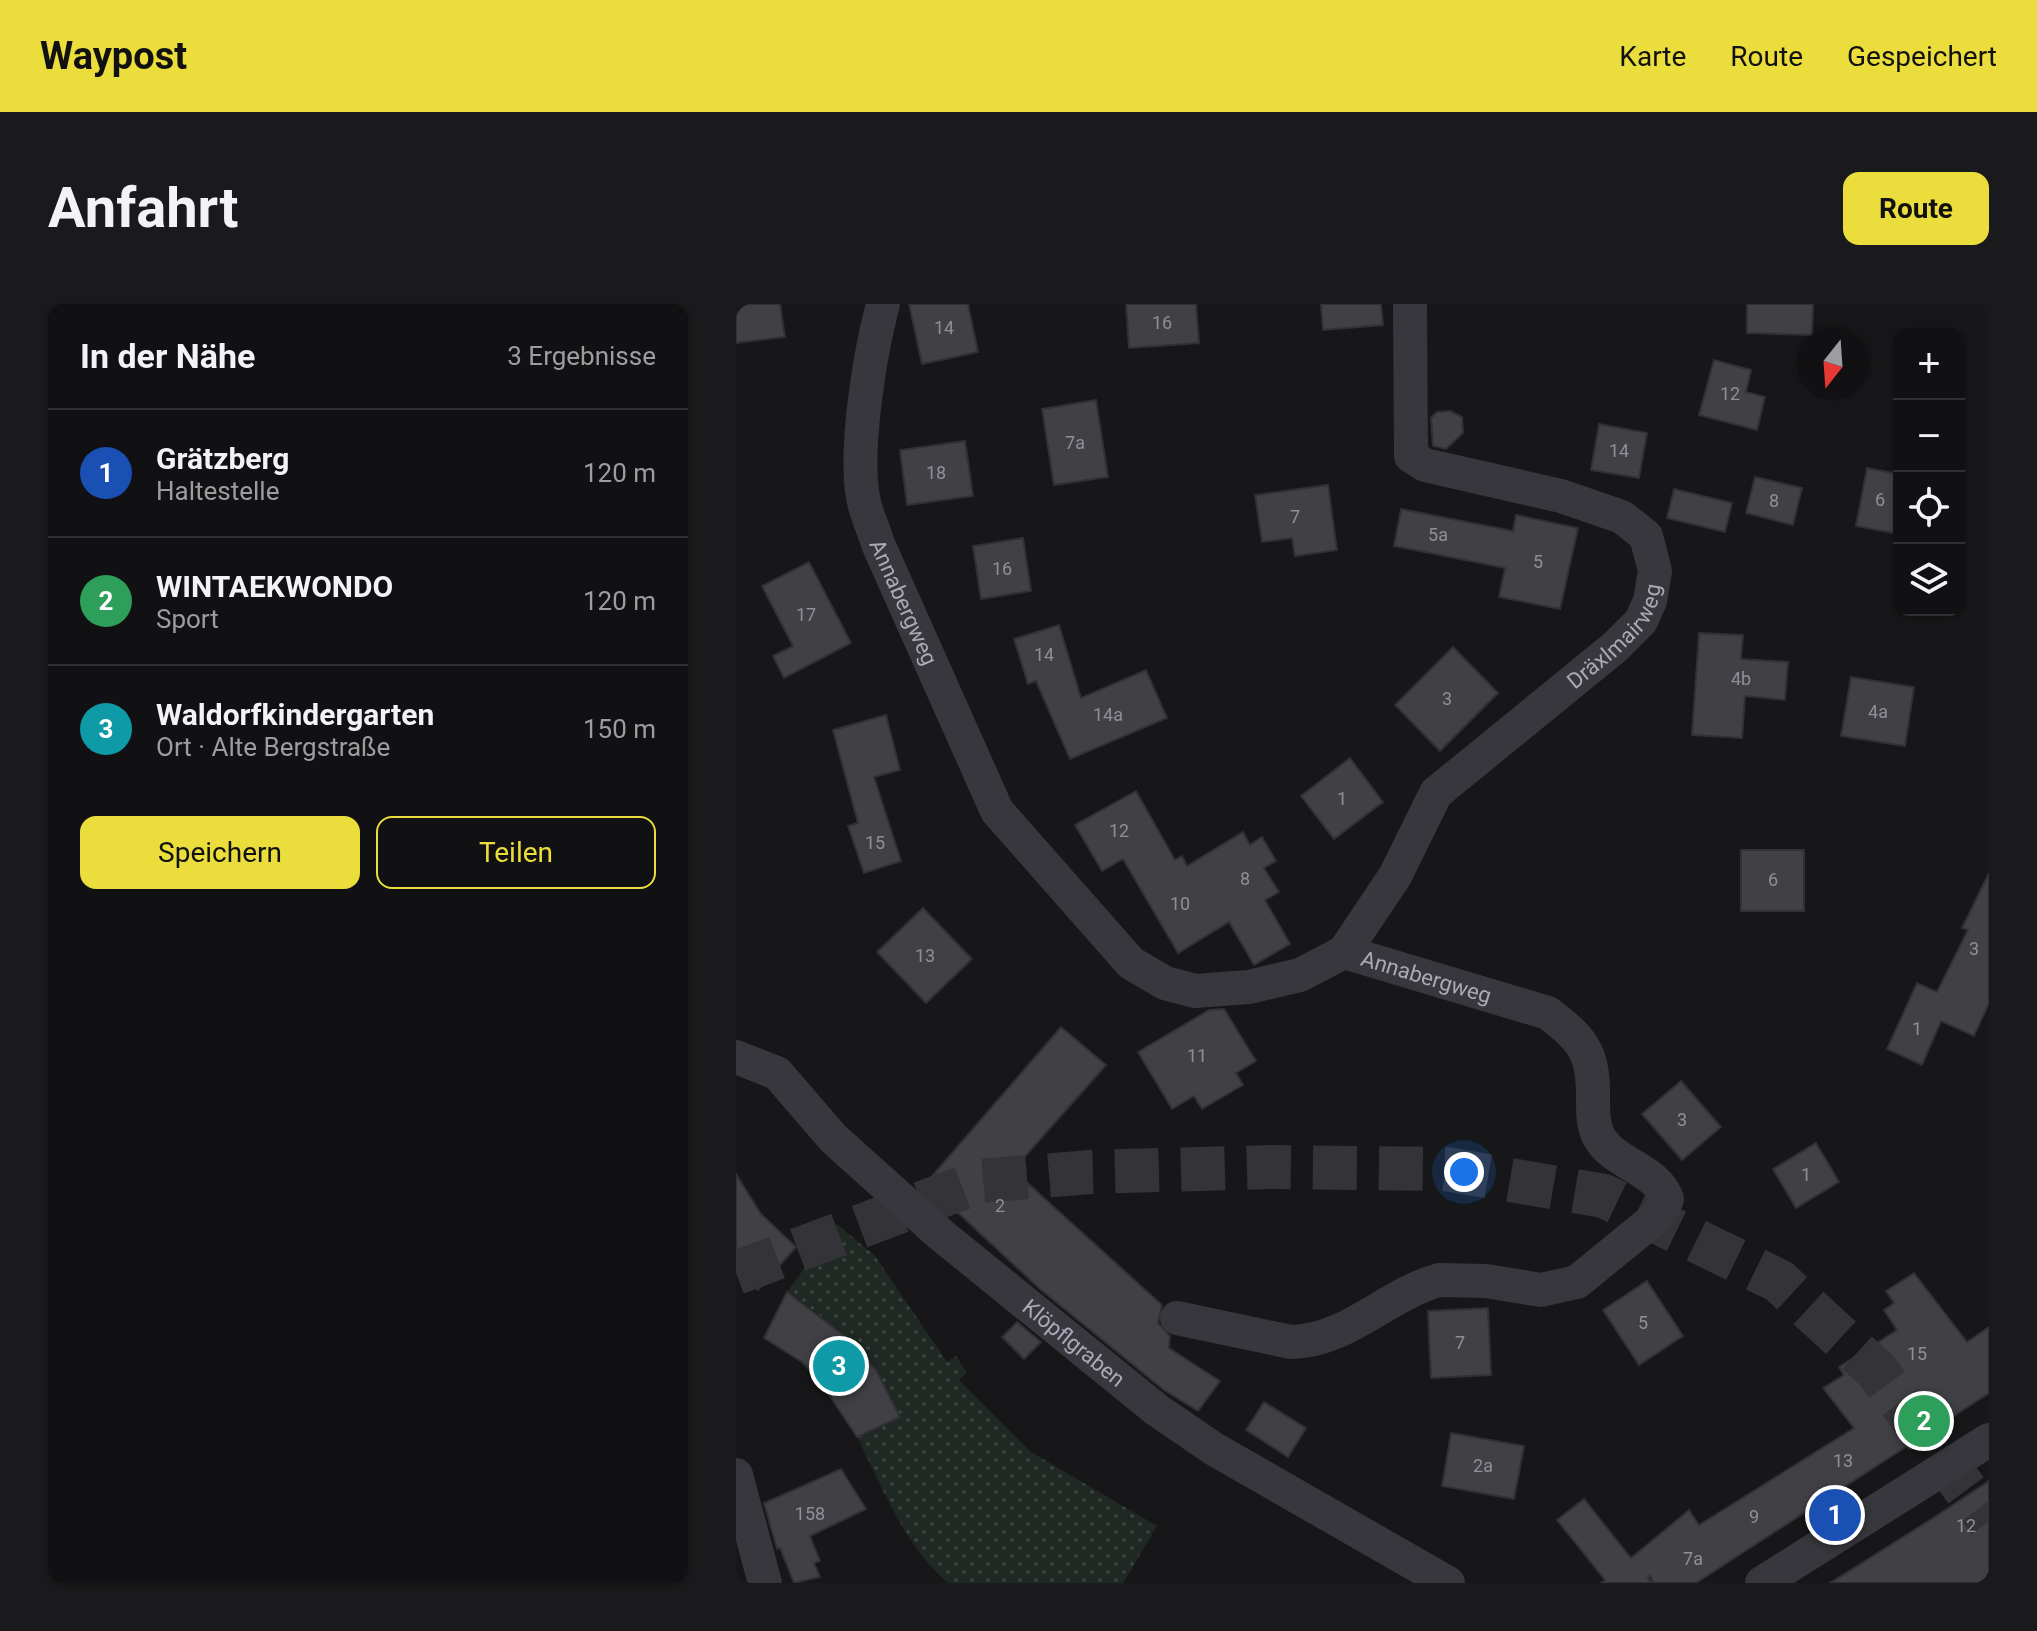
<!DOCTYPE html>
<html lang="de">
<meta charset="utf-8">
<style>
body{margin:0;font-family:Roboto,sans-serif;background:#1a191b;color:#f1f3f6}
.controls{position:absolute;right:24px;top:24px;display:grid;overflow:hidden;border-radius:16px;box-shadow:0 2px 6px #0004}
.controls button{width:72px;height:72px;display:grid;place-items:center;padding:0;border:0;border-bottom:2px solid #303032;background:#111012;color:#f1f3f6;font:40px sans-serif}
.compass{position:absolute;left:1061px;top:24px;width:72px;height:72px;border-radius:50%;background:#111012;box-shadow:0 2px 6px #0004;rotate:197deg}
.you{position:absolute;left:728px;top:868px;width:28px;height:28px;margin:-20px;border:6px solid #fff;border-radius:50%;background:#1a73e8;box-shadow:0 0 0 12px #1a73e833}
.badge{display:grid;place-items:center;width:52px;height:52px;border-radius:50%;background:#ebdd3b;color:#fff;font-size:26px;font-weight:700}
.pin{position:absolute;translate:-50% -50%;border:4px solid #fff;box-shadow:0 2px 8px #0006}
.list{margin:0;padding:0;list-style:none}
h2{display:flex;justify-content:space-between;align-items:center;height:104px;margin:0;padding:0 32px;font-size:34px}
h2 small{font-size:26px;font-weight:400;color:#9c9d9f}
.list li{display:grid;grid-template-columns:52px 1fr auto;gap:24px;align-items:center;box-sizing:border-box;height:128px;padding:0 32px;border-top:2px solid #303032}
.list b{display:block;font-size:30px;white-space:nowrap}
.list p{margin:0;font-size:26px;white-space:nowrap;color:#9c9d9f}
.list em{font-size:26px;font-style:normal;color:#9c9d9f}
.actions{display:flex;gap:16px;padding:24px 32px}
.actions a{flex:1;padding:18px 0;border:2px solid #ebdd3b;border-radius:16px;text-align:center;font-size:28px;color:#ebdd3b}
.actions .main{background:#ebdd3b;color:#111}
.icon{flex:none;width:44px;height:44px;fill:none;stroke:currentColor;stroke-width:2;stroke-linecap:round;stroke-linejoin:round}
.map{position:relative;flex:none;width:1253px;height:1279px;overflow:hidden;border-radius:16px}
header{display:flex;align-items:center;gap:48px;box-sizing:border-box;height:112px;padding:0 40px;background:#ebdd3b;color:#111}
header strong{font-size:38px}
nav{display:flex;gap:44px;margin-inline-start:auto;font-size:28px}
.intro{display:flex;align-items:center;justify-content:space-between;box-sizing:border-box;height:192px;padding:0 48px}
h1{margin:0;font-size:56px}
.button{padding:20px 36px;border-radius:16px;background:#ebdd3b;color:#111;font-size:28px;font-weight:700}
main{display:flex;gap:48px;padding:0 48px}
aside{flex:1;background:#111012;border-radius:16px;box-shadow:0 2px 6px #0004}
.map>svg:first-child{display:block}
</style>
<header>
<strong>Waypost</strong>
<nav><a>Karte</a><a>Route</a><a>Gespeichert</a></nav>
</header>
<div class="intro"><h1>Anfahrt</h1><a class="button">Route</a></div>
<main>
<aside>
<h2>In der Nähe<small>3 Ergebnisse</small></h2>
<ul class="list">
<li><span class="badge" style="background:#1a4fb4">1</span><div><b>Grätzberg</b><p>Haltestelle</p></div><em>120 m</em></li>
<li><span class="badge" style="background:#2e9e5b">2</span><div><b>WINTAEKWONDO</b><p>Sport</p></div><em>120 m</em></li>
<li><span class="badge" style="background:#0f9aa8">3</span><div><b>Waldorfkindergarten</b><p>Ort · Alte Bergstraße</p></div><em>150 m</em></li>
</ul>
<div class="actions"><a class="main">Speichern</a><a>Teilen</a></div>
</aside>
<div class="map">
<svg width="1253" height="1279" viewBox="0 0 1253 1279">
<defs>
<pattern id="grass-dots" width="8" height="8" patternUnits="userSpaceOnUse" patternTransform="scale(2)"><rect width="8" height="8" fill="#202823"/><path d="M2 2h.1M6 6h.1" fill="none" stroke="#3e4441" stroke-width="1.8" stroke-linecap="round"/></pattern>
</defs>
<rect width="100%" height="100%" fill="#171618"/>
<!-- grass -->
<path fill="url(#grass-dots)" d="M101,920l38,32 72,106 9,-6 11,17 -8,7 72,72 126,74 -34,57h-175c-43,-36 -66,-97 -91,-146l42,-20c-26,-58 -59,-90 -112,-125z"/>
<!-- building -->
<g fill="#414045" stroke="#313034" stroke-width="2">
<polygon points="0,0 44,0 49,33 0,39"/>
<polygon points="173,0 232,0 242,48 186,60"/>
<polygon points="390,0 460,0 463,39 393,44"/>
<polygon points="585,0 645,0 647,21 587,26"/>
<polygon points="1011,0 1077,0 1076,31 1011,29"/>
<polygon points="978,56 1015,66 1010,88 1029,93 1021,126 963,111"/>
<polygon points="360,96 372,173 318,181 306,105"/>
<polygon points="714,107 726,113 727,129 710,145 697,142 695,114 701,108"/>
<polygon points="863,120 911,129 903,174 855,166"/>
<polygon points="229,137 237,192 171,201 164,146"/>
<polygon points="1131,164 1163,170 1163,230 1120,222"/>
<polygon points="1019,173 1066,184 1057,221 1010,209"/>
<polygon points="592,181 601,246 559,252 556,234 526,238 519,191"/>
<polygon points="938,185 996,199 989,228 931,214"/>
<polygon points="665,205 777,227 780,211 842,224 824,305 763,293 769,264 658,242"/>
<polygon points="287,234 295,287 245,295 237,242"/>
<polygon points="73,258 115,339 48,374 37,352 57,342 26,282"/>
<polygon points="323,321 345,394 410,366 431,414 334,455 300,377 292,380 278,335"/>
<polygon points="963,329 1007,331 1005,355 1052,358 1049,396 1009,392 1006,434 956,431"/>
<polygon points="717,343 762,389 704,447 659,401"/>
<polygon points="1115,373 1178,383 1169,442 1105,432"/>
<polygon points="150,411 164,466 138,473 165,557 128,569 112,522 122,519 97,426"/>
<polygon points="614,454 647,498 598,535 565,492"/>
<polygon points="400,487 439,556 446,552 451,562 507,528 514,541 526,533 540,557 528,564 543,588 529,596 554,640 518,661 493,618 442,649 387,555 366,567 339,521"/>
<rect x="1005" y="546" width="63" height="61"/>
<polygon points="1253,569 1253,699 1238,732 1205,717 1186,761 1151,745 1181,679 1201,688 1232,626 1226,624"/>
<polygon points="187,604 236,655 190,699 141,648"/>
<polygon points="488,705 520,757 500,769 507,781 466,805 458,792 436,805 402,748 473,706"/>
<polygon points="325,723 370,761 277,866 426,1001 422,1019 434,1032 433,1044 484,1077 462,1107 428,1086 304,985 190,879"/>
<polygon points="945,777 985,823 946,856 906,810"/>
<polygon points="1080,839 1103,878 1060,904 1037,865"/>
<polygon points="0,870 25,910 60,943 22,986 0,964"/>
<polygon points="1178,969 1231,1038 1253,1023 1253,1089 960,1279 918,1279 914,1272 912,1274 916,1279 865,1279 869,1276 821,1216 848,1195 895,1254 953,1206 963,1221 1118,1124 1087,1084 1108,1071 1103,1063 1161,1026 1148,1006 1158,999 1150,987"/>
<polygon points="911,977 947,1032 903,1061 867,1006"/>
<polygon points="51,988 111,1034 140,1066 164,1113 121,1133 84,1077 66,1058 28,1034"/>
<polygon points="752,1004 755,1071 695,1074 692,1007"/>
<polygon points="281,1018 305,1038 288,1055 266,1033"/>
<polygon points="528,1098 570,1124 552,1153 510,1126"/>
<polygon points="715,1129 788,1142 778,1195 706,1182"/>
<polygon points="105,1165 130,1205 74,1232 84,1257 78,1259 84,1273 58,1279 44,1244 41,1245 28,1199"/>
<polygon points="1253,1177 1253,1279 1094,1279 1194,1216"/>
</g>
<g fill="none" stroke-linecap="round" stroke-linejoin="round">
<!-- secondary-tunnel -->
<polyline stroke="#343338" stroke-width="44" stroke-dasharray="44 22" stroke-linecap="butt" points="0,969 245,877 354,868 536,863 710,865 868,892 1043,977 1141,1067 1253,1217"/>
<!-- minor -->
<g stroke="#38373d" stroke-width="34">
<path id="s1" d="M147,0c-13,49 -30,150 -19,198 3,14 10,28 14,42l119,267 134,152 34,20 30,8 54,-4 51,-12 44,-23 204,61c37,28 46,41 45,88 0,12 0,25 6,36 15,27 58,32 68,62l-8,16 -82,67 -36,8 -55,-9 -47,-1c-53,15 -91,61 -148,62l-114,-24"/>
<path id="s2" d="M608,648l51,-76 41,-83 179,-146 26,-26 9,-20 5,-30 -9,-35 -24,-19 -61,-21 -136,-31 -14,-9 -1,-152"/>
<path id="s3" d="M0,753l41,16 57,66 106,95 217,176 57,39 234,134"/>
<polyline points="0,1171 29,1279"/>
<polyline points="1026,1279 1253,1136"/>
</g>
</g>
<g text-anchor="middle" stroke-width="8" stroke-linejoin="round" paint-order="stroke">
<!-- number labels -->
<g font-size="18" fill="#8f8f9a">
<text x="426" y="25">16</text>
<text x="208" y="30">14</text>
<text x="994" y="96">12</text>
<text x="339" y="145">7a</text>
<text x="883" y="153">14</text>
<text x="200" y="175">18</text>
<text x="1144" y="202">6</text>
<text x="1038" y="203">8</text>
<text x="559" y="219">7</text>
<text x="702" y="237">5a</text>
<text x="802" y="264">5</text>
<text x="266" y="271">16</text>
<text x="70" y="317">17</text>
<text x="308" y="357">14</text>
<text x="1005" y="381">4b</text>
<text x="711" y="401">3</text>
<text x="1142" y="414">4a</text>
<text x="372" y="417">14a</text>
<text x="606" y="501">1</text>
<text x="383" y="533">12</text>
<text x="139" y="545">15</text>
<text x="509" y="581">8</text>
<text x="1037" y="582">6</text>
<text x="444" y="606">10</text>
<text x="1238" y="651">3</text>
<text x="189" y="658">13</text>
<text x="1181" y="731">1</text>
<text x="461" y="758">11</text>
<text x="946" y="822">3</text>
<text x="1070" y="877">1</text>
<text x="264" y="908">2</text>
<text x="907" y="1025">5</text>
<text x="724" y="1045">7</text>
<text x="1181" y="1056">15</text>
<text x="1107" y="1163">13</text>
<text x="747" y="1168">2a</text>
<text x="74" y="1216">158</text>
<text x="1018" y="1219">9</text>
<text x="1230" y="1228">12</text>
<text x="957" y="1261">7a</text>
</g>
<!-- street labels -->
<g font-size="22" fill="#a9a9b7" stroke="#121113">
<text dy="8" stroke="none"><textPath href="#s1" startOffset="308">Annabergweg</textPath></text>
<text dy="8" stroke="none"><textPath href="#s2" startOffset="424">Dräxlmairweg</textPath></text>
<text dy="8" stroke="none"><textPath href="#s1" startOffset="1052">Annabergweg</textPath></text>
<text dy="8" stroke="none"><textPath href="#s3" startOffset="446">Klöpflgraben</textPath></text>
</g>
</g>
</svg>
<div class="controls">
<button>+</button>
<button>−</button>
<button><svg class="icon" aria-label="locate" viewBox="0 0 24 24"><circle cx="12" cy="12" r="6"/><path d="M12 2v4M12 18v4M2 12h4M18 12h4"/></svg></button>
<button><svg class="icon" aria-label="layers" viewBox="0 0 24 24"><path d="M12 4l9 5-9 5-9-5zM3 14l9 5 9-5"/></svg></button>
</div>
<svg class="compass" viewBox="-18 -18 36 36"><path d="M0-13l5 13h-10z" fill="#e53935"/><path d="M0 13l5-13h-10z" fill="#9c9d9f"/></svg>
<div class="you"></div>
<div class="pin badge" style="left:1099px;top:1211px;background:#1a4fb4">1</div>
<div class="pin badge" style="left:1188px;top:1117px;background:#2e9e5b">2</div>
<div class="pin badge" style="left:103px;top:1062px;background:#0f9aa8">3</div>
</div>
</main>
